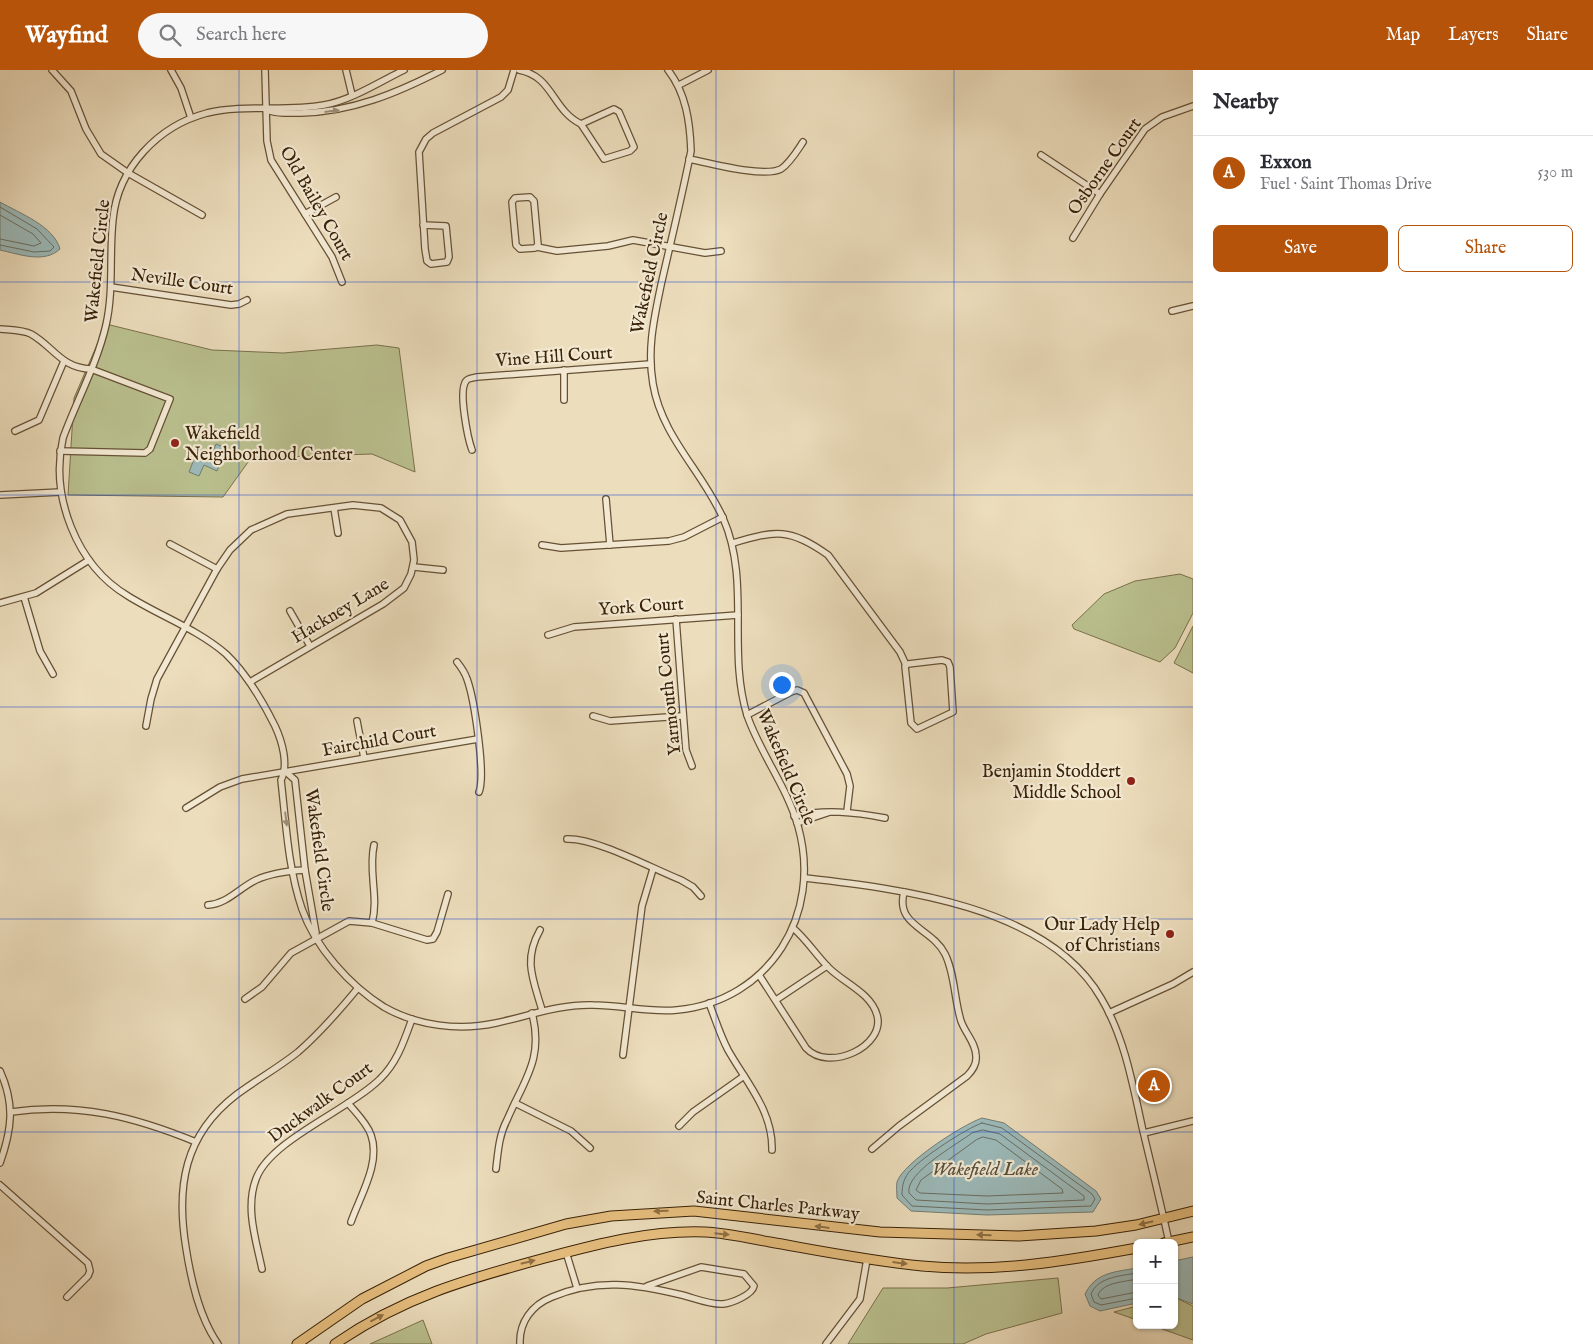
<!DOCTYPE html>
<meta charset="utf-8">
<style>
body{margin:0;font-family:"IM FELL English",serif;background:#f7f7f7;color:#2b2b33}
.controls{position:absolute;right:15px;bottom:15px;display:grid;overflow:hidden;border-radius:8px;box-shadow:0 1px 4px #0004}
.controls button{width:45px;height:45px;display:grid;place-items:center;padding:0;border:0;border-bottom:1px solid #e1e1e2;background:#fff;color:#2b2b33;font:25px sans-serif}
.you{position:absolute;left:781px;top:614px;width:18px;height:18px;margin:-12px;border:4px solid #fff;border-radius:50%;background:#1a73e8;box-shadow:0 0 0 8px #1a73e833}
.badge{display:grid;place-items:center;width:32px;height:32px;border-radius:50%;background:#b45309;color:#fff;font-size:16px;font-weight:700}
.pin{position:absolute;translate:-50% -50%;border:2px solid #fff;box-shadow:0 1px 5px #0006}
.list{margin:0;padding:0;list-style:none}
h2{display:flex;justify-content:space-between;align-items:center;height:65px;margin:0;padding:0 20px;font-size:21px}
h2 small{font-size:16px;font-weight:400;color:#7c7c81}
.list li{display:grid;grid-template-columns:32px 1fr auto;gap:15px;align-items:center;box-sizing:border-box;height:75px;padding:0 20px;border-top:1px solid #e1e1e2}
.list b{display:block;font-size:19px;white-space:nowrap}
.list p{margin:0;font-size:16px;white-space:nowrap;color:#7c7c81}
.list em{font-size:16px;font-style:normal;color:#7c7c81}
.actions{display:flex;gap:10px;padding:15px 20px}
.actions a{flex:1;padding:11px 0;border:1px solid #b45309;border-radius:8px;text-align:center;font-size:18px;color:#b45309}
.actions .main{background:#b45309;color:#fff}
.icon{flex:none;width:28px;height:28px;fill:none;stroke:currentColor;stroke-width:2;stroke-linecap:round;stroke-linejoin:round}
.map{position:relative;flex:none;width:1193px;height:1274px;overflow:hidden}
header{display:flex;align-items:center;gap:30px;box-sizing:border-box;height:70px;padding:0 25px;background:#b45309;color:#fff}
header strong{font-size:24px}
nav{display:flex;gap:28px;margin-inline-start:auto;font-size:18px}
.search{width:350px;height:45px;background:#f7f7f7;display:flex;align-items:center;gap:12px;box-sizing:border-box;padding:0 18px;border-radius:28px;color:#7c7c81;font-size:19px}
main{display:flex}
aside{flex:1;background:#fff}
.map>svg:first-child{display:block}
</style>
<header>
<strong>Wayfind</strong>
<div class="search"><svg class="icon" aria-label="search" viewBox="0 0 24 24"><circle cx="10" cy="10" r="6"/><path d="M15 15l6 6"/></svg>Search here</div>
<nav><a>Map</a><a>Layers</a><a>Share</a></nav>
</header>
<main>
<div class="map">
<svg width="1193" height="1274" viewBox="0 0 1193 1274">
<rect width="100%" height="100%" fill="#ecddbc"/>
<filter id="stains"><feTurbulence type="fractalNoise" baseFrequency=".004" numOctaves="4"/><feColorMatrix values="0 0 0 0 .2 0 0 0 0 .09 0 0 0 0 .02 0 0 0 .5 -.17"/></filter>
<radialGradient id="worn" r=".72"><stop offset=".6" stop-color="#630" stop-opacity="0"/><stop offset="1" stop-color="#630" stop-opacity=".3"/></radialGradient>
<!-- green -->
<g fill="#bac08f" stroke="#7a714c">
<polygon points="106,254 212,280 283,283 377,275 399,278 415,402 372,384 251,388 223,427 68,425 74,328"/>
<polygon points="1180,504 1193,509 1193,543 1175,578 1160,592 1074,559 1072,555 1104,524 1135,511"/>
<polygon points="1193,556 1193,603 1174,593"/>
<polygon points="1058,1208 1062,1243 986,1264 963,1274 848,1274 883,1218 947,1218"/>
<polygon points="1174,1227 1193,1236 1193,1270 1151,1255 1174,1255"/>
<polygon points="1137,1236 1137,1250 1114,1242"/>
<polygon points="423,1250 432,1274 370,1274"/>
</g>
<!-- water -->
<g fill="#9cbaba" stroke="#747d73">
<path d="M0,132c19,11 54,24 60,47 -16,15 -41,5 -60,1z"/>
<polygon points="216,374 226,378 217,401 204,395 199,406 189,402 198,379 212,384"/>
<path d="M982,1048l22,5 92,68 5,8 -8,13 -106,3 -76,-4 -14,-13c0,-5 -1,-12 0,-16 6,-19 65,-57 85,-64z"/>
<polygon points="1193,1187 1193,1234 1174,1227 1174,1191"/>
<path d="M1137,1198v35l-37,8 -10,-5 -5,-12c11,-22 30,-22 52,-26z"/>
</g>
<g fill="none" stroke-linecap="round" stroke-linejoin="round">
<!-- shore -->
<g stroke="#6a6e61" stroke-width="1">
<polyline points="0,137 37,159 54,177 50,181 34,182 0,175"/>
<polyline points="0,145 33,164 41,173 34,176 0,169"/>
<path d="M982,1053l20,5 90,66 3,5 -4,7 -104,4 -75,-4 -10,-11c0,-10 2,-18 9,-25 12,-13 54,-41 71,-47z"/>
<path d="M983,1060l17,4 84,62v4l-97,4 -71,-4 -7,-7c-4,-20 47,-48 63,-60z"/>
<polygon points="983,1067 996,1070 1062,1119 1063,1123 987,1126 920,1123 916,1120 921,1110 976,1070"/>
<path d="M1137,1203c-17,3 -39,4 -46,21l3,8 7,3 36,-7"/>
<path d="M1137,1209c-12,3 -34,3 -39,16l3,4 36,-7"/>
</g>
<defs>
<g id="minor">
<polyline points="52,0 71,21 86,59 101,84 128,103 202,145"/>
<polyline points="171,0 181,18 191,48"/>
<polyline points="265,0 267,71 271,90 332,187 342,212"/>
<polyline points="346,0 352,25"/>
<path d="M404,0c-25,12 -52,30 -80,35 -38,7 -79,-1 -117,8 -49,13 -89,55 -94,106 -4,35 1,71 -7,106 -9,39 -29,75 -43,113 -13,58 13,127 65,158 32,20 69,33 98,58 21,20 36,46 49,72 7,15 14,39 6,54 5,43 7,88 21,129 13,38 48,77 82,98 33,19 75,24 112,16 33,-7 63,-19 97,-18 28,0 56,8 84,5 93,-9 146,-96 121,-184 -11,-39 -38,-73 -51,-111 -20,-65 4,-134 -24,-197 -21,-47 -61,-81 -70,-134 -6,-35 1,-65 8,-99 10,-44 21,-89 30,-134 -1,-29 -5,-58 -23,-81"/>
<path d="M519,0c34,6 33,40 62,54"/>
<polyline points="679,15 708,0"/>
<polygon points="614,39 619,42 634,77 630,81 604,89 581,54"/>
<path d="M270,41c10,3 21,2 31,2 51,-1 96,-20 141,-43"/>
<polyline points="1041,85 1100,124"/>
<path d="M689,89c20,4 75,19 92,10 9,-6 16,-18 22,-27"/>
<polygon points="530,127 534,131 538,175 535,178 520,179 516,175 512,132 515,128"/>
<polyline points="305,144 336,127"/>
<polyline points="423,155 446,156 449,187 447,192 431,194 427,191 425,179 419,82 426,69 433,63 501,27 508,20 514,0"/>
<polyline points="1073,168 1100,124 1145,59 1162,47 1193,36"/>
<polyline points="537,177 557,181 608,176 633,170 705,183 721,181"/>
<polyline points="111,217 231,235 239,234 247,230"/>
<polyline points="1172,241 1193,236"/>
<path d="M0,259c9,1 23,1 31,5 23,13 30,34 60,35l79,30 -20,50 -5,4 -85,-2"/>
<polyline points="564,300 564,330"/>
<polyline points="15,361 39,350 64,291"/>
<path d="M472,380c-4,-11 -14,-59 -6,-69 2,-3 7,-3 11,-4l173,-13"/>
<polyline points="0,425 61,422"/>
<polyline points="606,429 610,475"/>
<polyline points="334,438 338,463"/>
<path d="M733,473c43,-13 57,-15 95,12l72,97 6,13"/>
<polyline points="170,474 217,499"/>
<polyline points="542,475 561,478 669,471 684,467 723,447"/>
<polyline points="414,497 443,500"/>
<polyline points="24,527 40,581 53,604"/>
<polyline points="0,533 36,523 89,490"/>
<polyline points="290,541 310,576"/>
<polyline points="676,549 686,680 692,696"/>
<polyline points="548,565 574,557 738,545"/>
<polygon points="942,590 948,592 950,597 953,642 917,659 911,653 905,596 908,594"/>
<path d="M457,592c4,5 8,11 10,17 7,19 19,96 12,113"/>
<polyline points="747,645 791,622 797,620 804,623 847,704 850,716 847,741"/>
<polyline points="593,646 610,651 682,646"/>
<polyline points="357,651 364,688"/>
<polyline points="146,656 151,629 157,609 217,499 230,480 251,460 287,444 353,435 381,438 400,450 412,472 414,490 411,504 404,518 383,534 250,612"/>
<polyline points="286,702 295,710 305,800 316,863"/>
<polyline points="186,738 220,717 242,709 478,669"/>
<path d="M794,746c31,-7 60,-4 91,2"/>
<polyline points="797,753 827,743"/>
<path d="M567,769c29,-1 84,29 114,41l12,7 8,9"/>
<path d="M805,808c95,11 243,28 296,120 24,40 32,88 42,133 9,37 18,74 26,111"/>
<path d="M208,835c19,-1 31,-17 48,-25 15,-7 32,-9 49,-10"/>
<path d="M372,853c7,-26 -4,-52 2,-78"/>
<path d="M540,860c-17,30 -7,49 2,80"/>
<path d="M759,905l47,73c23,25 80,-2 71,-33 -6,-22 -33,-32 -48,-47 -13,-13 -22,-28 -36,-40"/>
<polyline points="245,929 262,917 291,883 349,851 372,853 427,870 433,869 437,862 448,824"/>
<polyline points="776,930 827,896"/>
<path d="M709,933c6,15 11,32 19,47 18,32 45,61 44,100"/>
<polyline points="1109,943 1173,914 1193,902"/>
<polyline points="623,985 642,836 653,799"/>
<path d="M0,1001c15,33 12,58 0,92"/>
<path d="M348,1033c8,10 19,20 23,32 10,28 -11,61 -20,87"/>
<polyline points="515,1033 571,1061 590,1078"/>
<path d="M11,1042c67,-10 124,5 185,30"/>
<polyline points="679,1056 693,1042 744,1006"/>
<polyline points="1144,1063 1193,1051"/>
<path d="M872,1079l27,-23 68,-50c6,-6 10,-12 9,-20 0,-13 -11,-23 -15,-35 -7,-22 -6,-47 -16,-67 -13,-26 -50,-28 -41,-62"/>
<path d="M496,1099c2,-17 3,-34 11,-49 17,-40 37,-61 25,-107"/>
<polyline points="0,1115 88,1193 90,1201 88,1206 67,1227"/>
<polyline points="566,1182 577,1218"/>
<path d="M262,1199c-6,-29 -17,-61 -6,-90 14,-39 93,-69 124,-100 17,-16 24,-38 32,-60"/>
<path d="M218,1274c-19,-27 -27,-64 -32,-96 -10,-61 -2,-113 50,-153 20,-15 42,-27 62,-43 22,-19 41,-41 60,-64"/>
<path d="M520,1274c-1,-22 12,-39 32,-47 45,-19 84,-13 130,-2 12,3 28,10 41,9 9,-1 29,-9 31,-18l-10,-12 -43,-7 -54,19"/>
<polyline points="826,1274 860,1229 867,1189"/>
</g>
<g id="primary">
<polyline points="1164,1173 1193,1167"/>
<polyline points="297,1274 362,1229 426,1196 448,1188 566,1154 611,1146 694,1141 880,1162 1019,1166 1096,1161 1136,1155 1193,1141"/>
<path d="M335,1274c68,-47 132,-65 210,-86 52,-14 105,-28 160,-26 22,1 43,6 65,10 51,9 101,19 152,24 73,7 144,-5 215,-18"/>
</g>
</defs>
<!-- minor casing -->
<use href="#minor" stroke="#665135" stroke-width="8"/>
<!-- primary casing -->
<use href="#primary" stroke="#392208" stroke-width="11"/>
<!-- minor -->
<use href="#minor" stroke="#f3e9d3" stroke-width="5.5"/>
<!-- primary -->
<use href="#primary" stroke="#e6be7e" stroke-width="9"/>
</g>
<!-- one-way arrows -->
<defs><path id="oneway-solid" d="M-6-.8H1V-3.2L6.5 0L1 3.2V.8H-6Z" transform="scale(1.25)"/></defs>
<g fill="#9f8f78">
<use href="#oneway-solid" transform="translate(332 41) rotate(-7)"/>
<use href="#oneway-solid" transform="translate(286 749) rotate(83)"/>
</g>
<g fill="#907043">
<use href="#oneway-solid" transform="translate(661 1141) rotate(178)"/>
<use href="#oneway-solid" transform="translate(1146 1153) rotate(166)"/>
<use href="#oneway-solid" transform="translate(822 1157) rotate(-173)"/>
<use href="#oneway-solid" transform="translate(722 1164) rotate(6)"/>
<use href="#oneway-solid" transform="translate(984 1165) rotate(-179)"/>
<use href="#oneway-solid" transform="translate(528 1192) rotate(-14)"/>
<use href="#oneway-solid" transform="translate(900 1193) rotate(7)"/>
<use href="#oneway-solid" transform="translate(377 1248) rotate(-28)"/>
</g>
<!-- grid -->
<path fill="none" stroke="#1d4ed8" stroke-width="1" stroke-opacity="0.55" d="M239,0v1274M477,0v1274M716,0v1274M954,0v1274M0,212h1193M0,425h1193M0,637h1193M0,849h1193M0,1062h1193"/>
<!-- markers -->
<g fill="#8f2418" stroke="#f3e9d3" stroke-width="2">
<circle cx="175" cy="373" r="5"/>
<circle cx="1131" cy="711" r="5"/>
<circle cx="1170" cy="864" r="5"/>
</g>
<g text-anchor="middle" stroke-width="4.5" stroke-linejoin="round" paint-order="stroke">
<!-- street labels -->
<g font-size="18" fill="#392208" stroke="#f3e9d3">
<text transform="translate(1104 96) rotate(-55)" y="6">Osborne Court</text>
<text transform="translate(317 133) rotate(60)" y="6">Old Bailey Court</text>
<text transform="translate(97 191) rotate(-84)" y="6">Wakefield Circle</text>
<text transform="translate(649 203) rotate(-78)" y="6">Wakefield Circle</text>
<text transform="translate(182 211) rotate(8)" y="6">Neville Court</text>
<text transform="translate(554 286) rotate(-4)" y="6">Vine Hill Court</text>
<text transform="translate(641 536) rotate(-4)" y="6">York Court</text>
<text transform="translate(340 540) rotate(-31)" y="6">Hackney Lane</text>
<text transform="translate(668 624) rotate(-96)" y="6">Yarmouth Court</text>
<text transform="translate(379 670) rotate(-10)" y="6">Fairchild Court</text>
<text transform="translate(787 697) rotate(67)" y="6">Wakefield Circle</text>
<text transform="translate(320 780) rotate(82)" y="6">Wakefield Circle</text>
<text transform="translate(320 1032) rotate(-36)" y="6">Duckwalk Court</text>
<text transform="translate(778 1135) rotate(6)" y="6">Saint Charles Parkway</text>
</g>
<!-- poi labels -->
<g font-size="18" fill="#392208" stroke="#f3e9d3" text-anchor="end">
<text x="185" y="369" text-anchor="start">Wakefield<tspan x="185" dy="21">Neighborhood Center</tspan></text>
<text x="1121" y="707">Benjamin Stoddert<tspan x="1121" dy="21">Middle School</tspan></text>
<text x="1160" y="860">Our Lady Help<tspan x="1160" dy="21">of Christians</tspan></text>
</g>
<!-- water labels -->
<g font-size="19" font-style="italic" fill="#57503d" stroke="#f3e9d3">
<text x="985" y="1105">Wakefield Lake</text>
</g>
</g>
<rect width="100%" height="100%" filter="url(#stains)"/>
<rect width="100%" height="100%" fill="url(#worn)"/>
</svg>
<div class="controls">
<button>+</button>
<button>−</button>
</div>
<div class="you"></div>
<div class="pin badge" style="left:1154px;top:1016px">A</div>
</div>
<aside>
<h2>Nearby<small></small></h2>
<ul class="list">
<li><span class="badge">A</span><div><b>Exxon</b><p>Fuel · Saint Thomas Drive</p></div><em>530 m</em></li>
</ul>
<div class="actions"><a class="main">Save</a><a>Share</a></div>
</aside>
</main>
